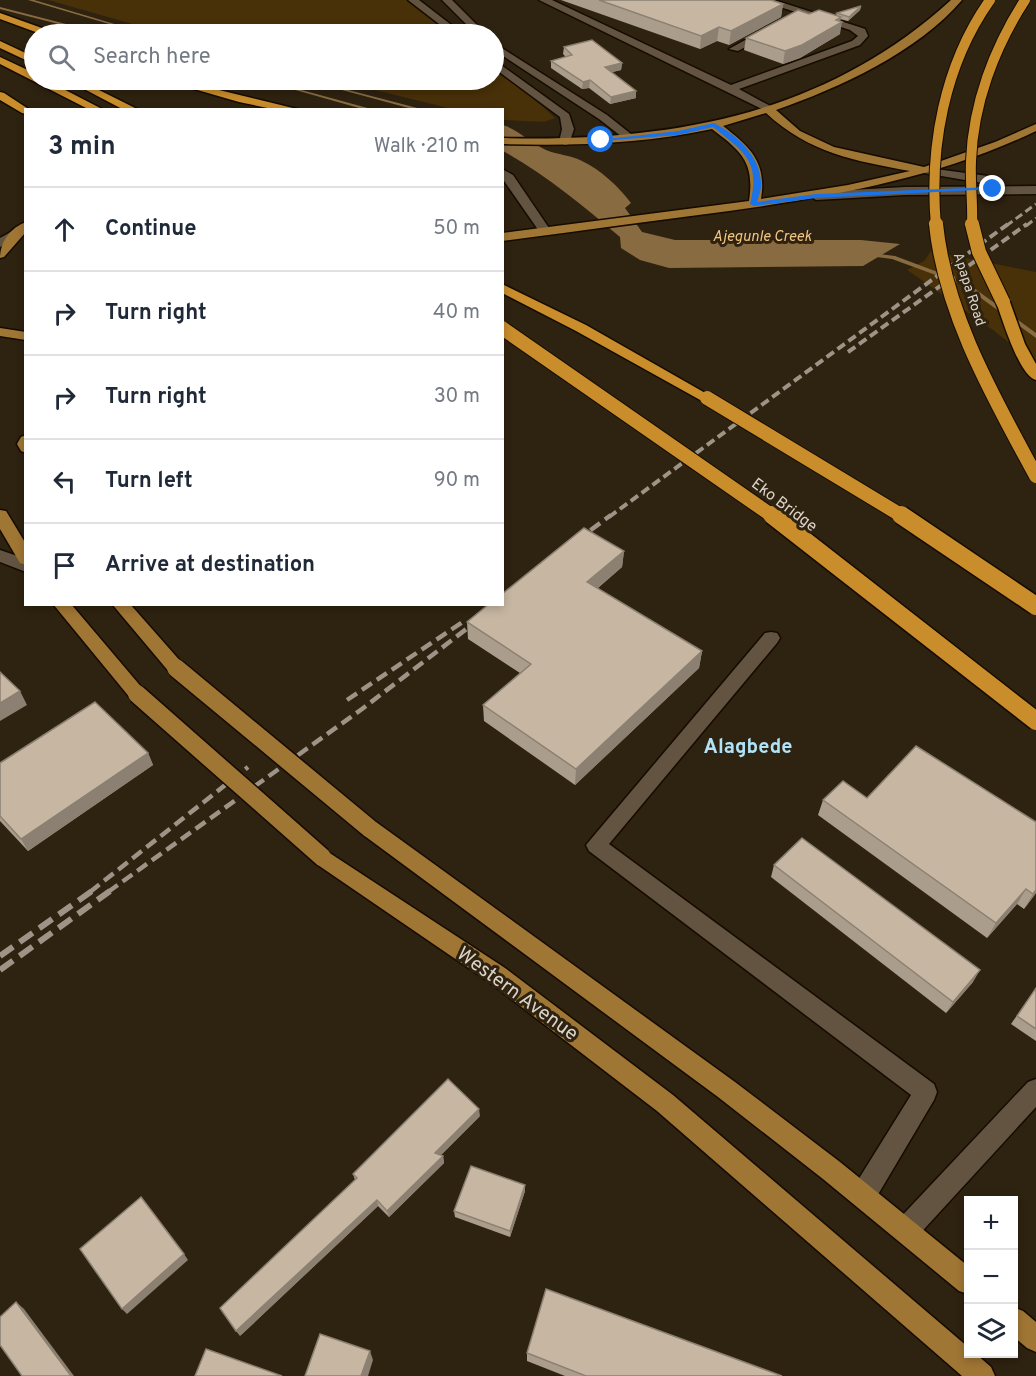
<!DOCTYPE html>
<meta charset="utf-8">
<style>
body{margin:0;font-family:Overpass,sans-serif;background:#f6f6f7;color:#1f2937}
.controls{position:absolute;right:18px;bottom:18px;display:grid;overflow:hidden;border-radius:0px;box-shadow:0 3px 9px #0003}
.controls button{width:54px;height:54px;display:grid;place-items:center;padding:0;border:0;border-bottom:2px solid #e0e1e3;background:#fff;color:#1f2937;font:30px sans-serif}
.stop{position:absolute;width:18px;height:18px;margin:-14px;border:4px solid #1a73e8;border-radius:50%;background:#fff}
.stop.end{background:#1a73e8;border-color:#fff;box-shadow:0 2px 6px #0008}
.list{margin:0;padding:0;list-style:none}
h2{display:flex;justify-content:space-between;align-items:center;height:78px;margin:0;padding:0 24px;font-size:26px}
h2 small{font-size:20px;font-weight:400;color:#747a83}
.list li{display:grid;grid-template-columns:39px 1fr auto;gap:18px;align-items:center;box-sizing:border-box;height:84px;padding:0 24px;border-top:2px solid #e0e1e3}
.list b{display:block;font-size:22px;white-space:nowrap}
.list em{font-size:20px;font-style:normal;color:#747a83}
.icon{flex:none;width:33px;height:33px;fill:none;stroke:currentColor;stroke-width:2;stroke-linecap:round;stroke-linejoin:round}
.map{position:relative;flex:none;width:1036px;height:1376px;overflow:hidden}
.search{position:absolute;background:#fff;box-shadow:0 3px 9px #0003;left:24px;top:24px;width:480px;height:66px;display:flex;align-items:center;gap:15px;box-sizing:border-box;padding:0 21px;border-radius:33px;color:#747a83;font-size:22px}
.panel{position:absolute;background:#fff;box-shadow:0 3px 9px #0003;left:24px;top:108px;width:480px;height:498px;border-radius:0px}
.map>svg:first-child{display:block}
</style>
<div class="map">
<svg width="1036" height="1376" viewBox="0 0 1036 1376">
<rect width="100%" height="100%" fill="#2e2210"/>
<!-- green -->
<g fill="#483008">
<polygon points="48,0 409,0 454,34 167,34"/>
<polygon points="494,65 522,87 555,118 544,122 503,120 502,110 452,109 334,80 494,80"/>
<polygon points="931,251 1036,272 1036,364 993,330 907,270 924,261"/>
</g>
<!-- water -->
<path fill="#896b42" d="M502,125c12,2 31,19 44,25 12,5 25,5 36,11 19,9 37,26 49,42l-6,5 17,24 33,8h186l39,4 -37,22 -194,2 -29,-8 -19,-12 -1,-11c-37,-31 -75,-63 -117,-86z"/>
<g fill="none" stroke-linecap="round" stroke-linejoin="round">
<!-- stream -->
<g fill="#896b42" fill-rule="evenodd">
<polygon points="28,0 34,0 148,34 143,34"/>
<polygon points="0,7 101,33 102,34 97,34 0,9"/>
<polygon points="260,80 265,80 375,110 366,110"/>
<polygon points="305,80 310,80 425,110 416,110"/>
<polygon points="871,253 895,256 967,283 1036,333 1036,338 963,285 892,259 869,256 869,254"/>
</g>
<defs>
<g id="minor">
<polygon points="408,0 419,0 463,34 452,34"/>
<polygon points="442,0 452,0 486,34 476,34"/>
<polygon points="539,0 552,0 731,85 852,41 858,36 850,30 759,0 774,0 856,26 865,29 868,36 860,45 739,89 772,107 773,109 768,112"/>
<polygon points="765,29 770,32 769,34 738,51 729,49"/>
<polygon points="494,43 607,115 636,138 630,141 626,140 599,119 494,50"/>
<polygon points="494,60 569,114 574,129 569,144 565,145 559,142 562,129 560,117 494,68"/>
<polygon points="928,168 988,176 994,180 988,184 924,173 922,171"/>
<polygon points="502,169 513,175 551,231 549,234 541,234 502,178"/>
<polygon points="1036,186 1036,194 905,195 816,200 810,196 816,192 905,187"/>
<polygon points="16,229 20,230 22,233 20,236 0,247 0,238"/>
<polygon points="0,550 26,559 26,572 0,562"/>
<polygon points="771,632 777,633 780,638 777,643 609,844 934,1084 937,1092 934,1100 873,1203 864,1206 855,1203 852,1194 855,1185 911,1095 589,851 586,845 765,633"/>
<polygon points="1036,1079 1036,1107 915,1239 906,1242 897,1239 894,1230 897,1221 1028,1082"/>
</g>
<g id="major">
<path d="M951,0h11c-44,52 -123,88 -186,110l24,21 34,16 90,20 71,-25 41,-18v7c-98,47 -201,65 -307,80 -76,10 -151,20 -227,30v-8l247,-32c6,-39 -8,-50 -37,-72 -69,15 -139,17 -210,15v-6c167,4 322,-22 449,-138zM766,113c43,40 89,48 144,58l-62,14 -87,14c6,-37 -11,-52 -38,-73z"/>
<path d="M26,222v10l-22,25 -4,1c0,-16 10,-30 26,-36z"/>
<polygon points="0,328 26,332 26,340 0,336"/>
<polygon points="26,435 26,453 21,451 17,444 21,437"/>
<polygon points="0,510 6,511 26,544 26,565 20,563 0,529"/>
<polygon points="53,604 71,604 143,689 146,694 143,699 137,701 131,699"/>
<polygon points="112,604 130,604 182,663 185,668 182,673 176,675 170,673"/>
<polygon points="369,820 376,822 735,1082 840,1162 968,1266 968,1294 959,1291 823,1179 718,1097 362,834 359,828 362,822"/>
<polygon points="322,848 505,968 673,1095 968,1347 968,1354 976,1354 991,1367 995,1376 962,1376 657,1111 489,982 315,863 312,857 315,851"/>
<polygon points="1014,1307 1023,1311 1036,1322 1036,1352 1027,1348 1014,1337"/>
</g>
<g id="highway">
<polygon points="0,13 53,32 54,34 41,34 0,19"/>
<polygon points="0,41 34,57 34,64 0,48"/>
<polygon points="0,57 34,73 34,80 46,80 104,110 90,110 0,64"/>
<polygon points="67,80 79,80 139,110 124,110"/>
<polygon points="163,80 178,80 301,110 277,110 239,102"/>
<polygon points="0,92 4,93 30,110 26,110 26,114 22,113 0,100"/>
<polygon points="502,284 586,325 714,398 712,401 702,401 576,331 502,293"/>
<path d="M1003,298l7,4 15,42 11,20v16c-17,-4 -34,-62 -40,-78z"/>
</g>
</defs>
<!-- minor casing -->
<use href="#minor" stroke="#160b00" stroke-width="3"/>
<!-- major casing -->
<use href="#major" stroke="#160b00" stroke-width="3"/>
<!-- highway casing -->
<use href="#highway" stroke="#160b00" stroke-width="3"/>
<!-- minor -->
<use href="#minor" fill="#625441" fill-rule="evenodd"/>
<!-- major -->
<use href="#major" fill="#a07634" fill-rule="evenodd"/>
<!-- highway -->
<use href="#highway" fill="#c98d2c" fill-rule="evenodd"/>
<!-- rail-far3 -->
<g stroke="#9d9386" stroke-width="3" stroke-dasharray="8 4" stroke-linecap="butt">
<polyline points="1006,226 1036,204"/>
<polyline points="1026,226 1036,218"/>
</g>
<!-- rail-far2 -->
<g stroke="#9d9386" stroke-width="4" stroke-dasharray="9 4.5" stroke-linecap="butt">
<polyline points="848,352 1027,224"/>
<polyline points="609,517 1008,224"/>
</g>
<!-- rail-far1 -->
<g stroke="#9d9386" stroke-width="4.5" stroke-dasharray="12 6" stroke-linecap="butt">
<polyline points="576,541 611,515"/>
<polyline points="347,700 464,621"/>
<polyline points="90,892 248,767"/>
<polyline points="108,892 362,709 499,604"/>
</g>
<!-- rail -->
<g stroke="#9d9386" stroke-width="6" stroke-dasharray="16 8" stroke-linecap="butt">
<polyline points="0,956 92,891"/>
<polyline points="0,970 110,891"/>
</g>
<defs>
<g id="major-bridge">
<polyline points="176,668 369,828"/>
<polyline points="137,694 322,857"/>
</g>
<g id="highway-bridge-far2">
<path d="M936,226c-7,-78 8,-161 54,-226"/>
<path d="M972,226c1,-23 -2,-43 -1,-65 2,-57 23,-113 54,-161"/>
</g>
<g id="highway-bridge-far1">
<path d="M936,224c9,90 58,174 100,252"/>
<polyline points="972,224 979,252 1003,302"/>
<polyline points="502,328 774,517"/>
<polyline points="707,398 904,517"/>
</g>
<g id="highway-bridge">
<polyline points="772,515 1036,721"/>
<polyline points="901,515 1036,606"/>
</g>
</defs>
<!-- major-bridge casing -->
<use href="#major-bridge" stroke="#160b00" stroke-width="21" stroke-linecap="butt"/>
<!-- highway-bridge-far2 casing -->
<use href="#highway-bridge-far2" stroke="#160b00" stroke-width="12" stroke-linecap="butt"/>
<!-- highway-bridge-far1 casing -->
<use href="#highway-bridge-far1" stroke="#160b00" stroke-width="16" stroke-linecap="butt"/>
<!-- highway-bridge casing -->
<use href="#highway-bridge" stroke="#160b00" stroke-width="21" stroke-linecap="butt"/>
<!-- major-bridge -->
<use href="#major-bridge" stroke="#a07634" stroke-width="18"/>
<!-- highway-bridge-far2 -->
<use href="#highway-bridge-far2" stroke="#c98d2c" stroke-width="10"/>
<!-- highway-bridge-far1 -->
<use href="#highway-bridge-far1" stroke="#c98d2c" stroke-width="14"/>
<!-- highway-bridge -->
<use href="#highway-bridge" stroke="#c98d2c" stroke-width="18"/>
</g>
<!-- wall -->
<g fill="#ab9d8b">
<polygon points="561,0 771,0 783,4 781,17 729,45 717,41 700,49"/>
<polygon points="861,6 860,10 848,21 840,19 840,34 800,58 783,64 744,50 746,38 809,14 836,15 837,13"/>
<polygon points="564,47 622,63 621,70 612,72 636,91 636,98 610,104 589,88 582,89 551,68 551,61 566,57 563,54"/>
<polygon points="624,551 622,567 598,588 702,651 699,668 575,785 484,721 483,705 520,673 468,639 467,622"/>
<polygon points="148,753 153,765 28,851 0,821 0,763"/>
<polygon points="867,798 1036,893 1024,909 1017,904 987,938 818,815 823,800"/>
<polygon points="774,865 973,982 946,1013 771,877"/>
<polygon points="1036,988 1036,1041 1011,1024"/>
<polygon points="480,1116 441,1155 443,1156 444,1163 389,1217 378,1206 240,1336 355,1180 353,1174"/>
<polygon points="525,1185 525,1191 510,1237 455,1217 454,1211"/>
<polygon points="527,1353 782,1376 565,1376 527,1361"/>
</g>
<!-- shaded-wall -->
<g fill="#8b8071">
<polygon points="783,4 781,17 729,45 731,31"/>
<polygon points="861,6 860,10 848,21 849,17"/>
<polygon points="841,17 840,24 842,22 840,34 800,58 783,64 785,51 836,20"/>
<polygon points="719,27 717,41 700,49 701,36"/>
<polygon points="622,63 621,70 605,74 605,67"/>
<polygon points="590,80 589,88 582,89 583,82"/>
<polygon points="636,91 636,98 610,104 611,97"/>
<polygon points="624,551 622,567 586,598 587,582"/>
<polygon points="702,651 699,668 575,785 576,769"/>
<polygon points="20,691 27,705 0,721 0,703"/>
<polygon points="148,753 153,765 28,851 21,839"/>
<polygon points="1026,889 1017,904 987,938 996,923"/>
<polygon points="1036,890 1036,893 1024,909 1033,894"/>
<polygon points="980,970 973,982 946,1013 953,1002"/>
<polygon points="479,1109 480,1116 436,1160 435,1153"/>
<polygon points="443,1156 444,1163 389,1217 387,1211"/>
<polygon points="525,1185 525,1191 510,1237 510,1231"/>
<polygon points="377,1200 378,1206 240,1336 236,1331"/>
<polygon points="184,1254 188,1260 127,1314 122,1309"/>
<polygon points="16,1302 24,1309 74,1376 71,1376"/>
<polygon points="370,1351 373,1360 368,1376 361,1376"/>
</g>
<!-- building -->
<g fill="#c7b7a2" stroke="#8b8071" stroke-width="1.5">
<polygon points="599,0 771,0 783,4 731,31 719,27 701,36"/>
<polygon points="861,6 849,17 837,13"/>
<polygon points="798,10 809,14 819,10 841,17 836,20 842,22 802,45 785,51 746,38"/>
<polygon points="592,40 622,63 605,67 636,91 611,97 590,80 583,82 551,61 572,55 564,47"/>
<polygon points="584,528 624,551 587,582 702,651 576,769 483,705 531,664 467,622 489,604 502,604 502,594"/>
<polygon points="0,672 20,691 0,703"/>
<polygon points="95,702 148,753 21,839 0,816 0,763"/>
<polygon points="916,746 1036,822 1036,890 1033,894 1026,889 996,923 823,800 843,781 867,798"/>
<polygon points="802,838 980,970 953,1002 774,865"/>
<polygon points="1036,988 1036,1029 1017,1016"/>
<polygon points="448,1079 479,1109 435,1153 443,1156 387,1211 377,1200 236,1331 220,1308 357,1178 353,1174"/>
<polygon points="471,1166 525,1185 510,1231 454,1211"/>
<polygon points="141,1197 184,1254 122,1309 80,1249"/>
<polygon points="546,1289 782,1376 586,1376 527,1353"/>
<polygon points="16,1302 71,1376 22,1376 0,1345 0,1317"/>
<polygon points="320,1334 370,1351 361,1376 305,1376"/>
<polygon points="206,1349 282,1376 195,1376"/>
</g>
<!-- route -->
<path fill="#1a73e8" d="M714,123c22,11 46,33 47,59 1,6 -2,14 -4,20l59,-8 177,-7 3,2 -180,9 -62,8 -4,-2c11,-43 -6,-52 -37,-77l-35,8 -77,6 -3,-1 80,-9z"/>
<g text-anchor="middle" stroke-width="6" stroke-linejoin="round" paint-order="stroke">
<!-- far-street labels -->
<g font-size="14" fill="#dbd3c8" stroke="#2e2210">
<text transform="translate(970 289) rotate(72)" y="5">Apapa Road</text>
</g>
<!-- far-water labels -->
<g font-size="15" font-style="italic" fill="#f5c583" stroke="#2e2210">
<text x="762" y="241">Ajegunle Creek</text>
</g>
<!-- street labels -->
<g font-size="16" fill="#dbd3c8" stroke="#2e2210">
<text transform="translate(785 504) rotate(37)" y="6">Eko Bridge</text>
</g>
<!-- quarter labels -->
<g font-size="20" font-weight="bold" fill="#b0e3f8" stroke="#2e2210">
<text x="748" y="753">Alagbede</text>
</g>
<!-- near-street labels -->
<g font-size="20" fill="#dbd3c8" stroke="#2e2210">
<text transform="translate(518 993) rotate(36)" y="7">Western Avenue</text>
</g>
</g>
</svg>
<div class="controls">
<button>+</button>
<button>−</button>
<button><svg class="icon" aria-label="layers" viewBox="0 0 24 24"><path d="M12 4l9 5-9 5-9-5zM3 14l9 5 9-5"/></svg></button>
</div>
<div class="stop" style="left:601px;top:140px"></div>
<div class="stop end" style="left:993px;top:189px"></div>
<div class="search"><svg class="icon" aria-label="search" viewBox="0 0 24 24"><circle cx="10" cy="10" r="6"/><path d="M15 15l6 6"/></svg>Search here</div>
<section class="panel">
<h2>3 min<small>Walk · 210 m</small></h2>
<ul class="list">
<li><svg class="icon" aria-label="ahead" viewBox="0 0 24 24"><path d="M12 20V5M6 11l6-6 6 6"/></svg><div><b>Continue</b></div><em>50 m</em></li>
<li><svg class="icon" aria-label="right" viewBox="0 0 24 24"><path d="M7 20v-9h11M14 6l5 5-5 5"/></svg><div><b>Turn right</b></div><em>40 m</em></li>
<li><svg class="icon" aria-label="right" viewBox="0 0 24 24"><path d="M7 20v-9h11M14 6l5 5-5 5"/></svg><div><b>Turn right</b></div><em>30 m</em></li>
<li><svg class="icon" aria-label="left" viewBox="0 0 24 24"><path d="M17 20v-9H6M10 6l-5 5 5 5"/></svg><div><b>Turn left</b></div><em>90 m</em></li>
<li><svg class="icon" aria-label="arrive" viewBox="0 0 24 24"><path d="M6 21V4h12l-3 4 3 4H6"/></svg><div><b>Arrive at destination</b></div></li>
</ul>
</section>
</div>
